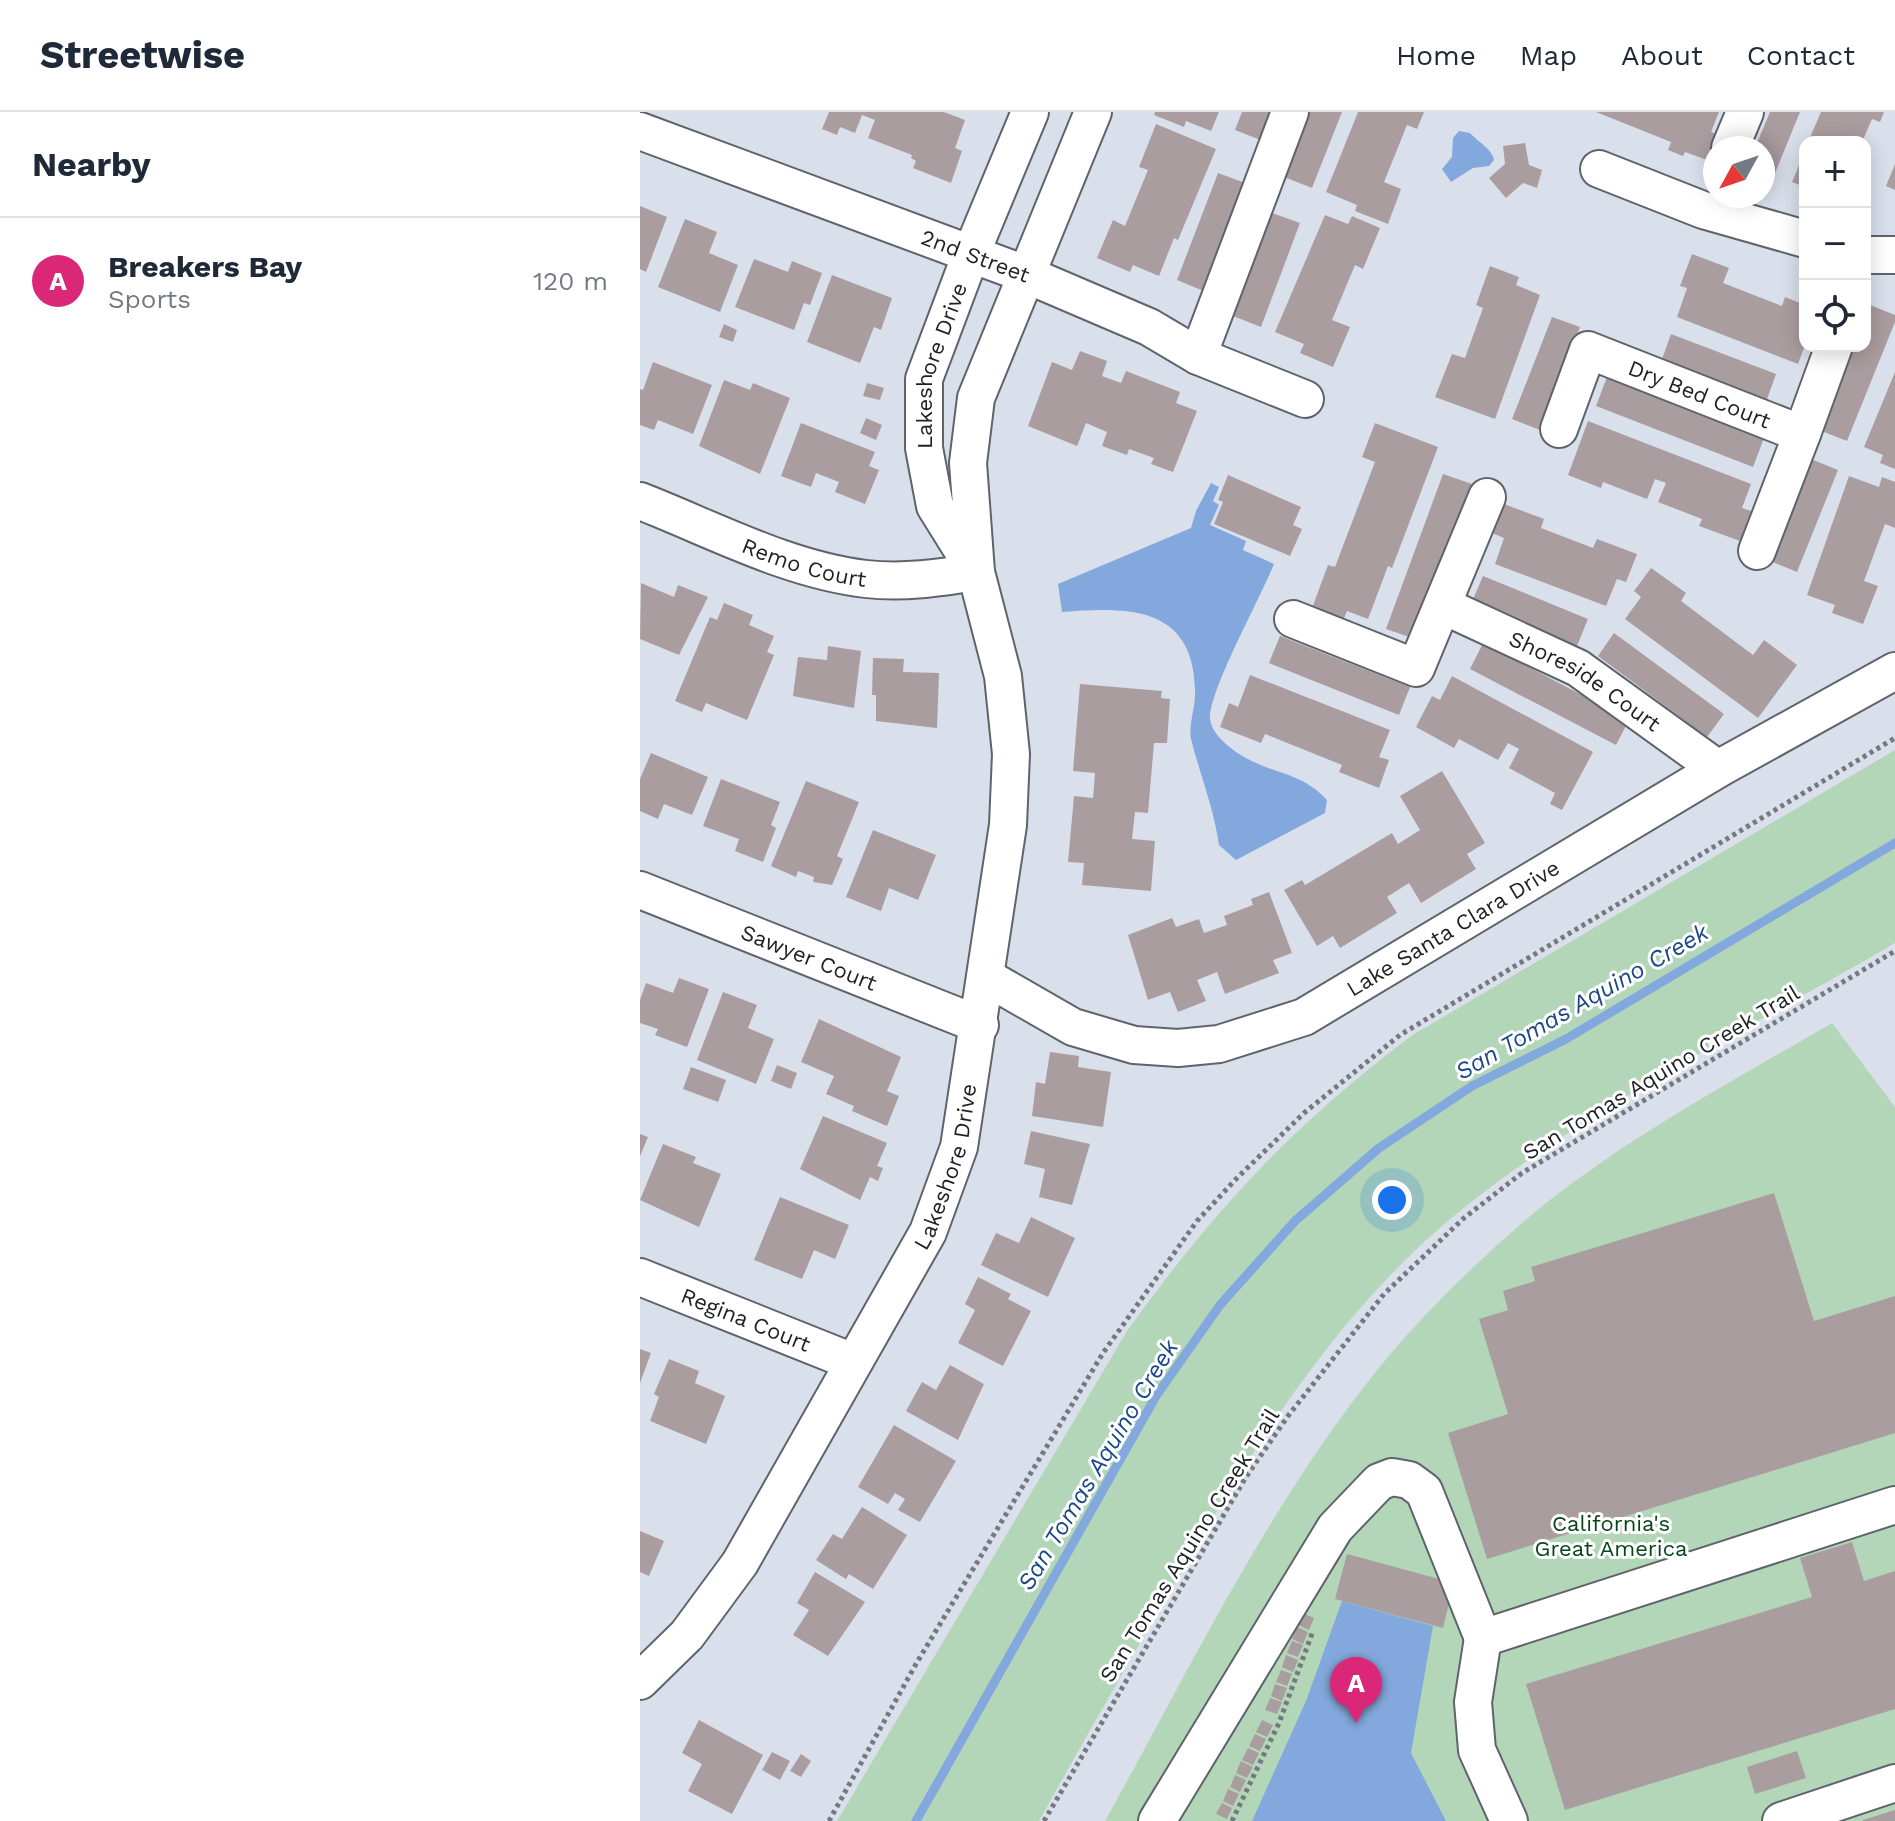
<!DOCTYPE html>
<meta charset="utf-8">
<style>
body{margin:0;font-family:"Work Sans",sans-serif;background:#f2f2f3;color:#1f2937}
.controls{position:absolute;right:24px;top:24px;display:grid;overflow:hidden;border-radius:16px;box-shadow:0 4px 20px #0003}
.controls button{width:72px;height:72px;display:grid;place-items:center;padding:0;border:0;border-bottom:2px solid #e0e1e3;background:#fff;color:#1f2937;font:40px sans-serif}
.compass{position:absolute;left:1063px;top:24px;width:72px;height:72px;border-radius:50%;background:#fff;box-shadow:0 4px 20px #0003;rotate:230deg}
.you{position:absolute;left:752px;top:1088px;width:28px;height:28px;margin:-20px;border:6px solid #fff;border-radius:50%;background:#1a73e8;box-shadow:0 0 0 12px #1a73e833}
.badge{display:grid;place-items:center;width:52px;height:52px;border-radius:50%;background:#db2777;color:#fff;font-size:26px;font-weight:700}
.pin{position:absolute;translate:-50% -66px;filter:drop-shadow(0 2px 4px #0008)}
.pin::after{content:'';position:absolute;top:42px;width:28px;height:24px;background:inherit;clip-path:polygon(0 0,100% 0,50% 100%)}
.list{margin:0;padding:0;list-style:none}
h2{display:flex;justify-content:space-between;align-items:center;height:104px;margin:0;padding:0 32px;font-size:34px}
h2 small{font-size:26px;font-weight:400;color:#747a83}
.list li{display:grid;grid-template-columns:52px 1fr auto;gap:24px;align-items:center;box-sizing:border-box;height:128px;padding:0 32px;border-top:2px solid #e0e1e3}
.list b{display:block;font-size:30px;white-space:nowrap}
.list p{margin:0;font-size:26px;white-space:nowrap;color:#747a83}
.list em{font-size:26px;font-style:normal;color:#747a83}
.icon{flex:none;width:44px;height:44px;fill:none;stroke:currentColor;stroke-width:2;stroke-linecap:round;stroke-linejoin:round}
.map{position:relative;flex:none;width:1255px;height:1709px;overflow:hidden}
header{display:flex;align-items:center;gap:48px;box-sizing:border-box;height:112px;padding:0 40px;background:#fff;border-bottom:2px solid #e0e1e3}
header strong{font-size:38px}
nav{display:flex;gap:44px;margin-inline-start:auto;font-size:28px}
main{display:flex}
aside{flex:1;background:#fff}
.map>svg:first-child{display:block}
</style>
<header>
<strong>Streetwise</strong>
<nav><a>Home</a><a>Map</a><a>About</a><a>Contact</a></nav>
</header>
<main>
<aside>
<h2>Nearby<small></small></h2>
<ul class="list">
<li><span class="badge">A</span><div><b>Breakers Bay</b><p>Sports</p></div><em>120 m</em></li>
</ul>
</aside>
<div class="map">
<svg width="1255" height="1709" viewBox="0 0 1255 1709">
<rect width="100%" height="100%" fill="#dae0eb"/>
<!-- green -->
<g fill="#b4d6b8">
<path d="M1255,638v193c-143,84 -307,164 -435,268 -125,101 -211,243 -290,380 -44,76 -88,153 -131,230h-202l290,-490c87,-121 165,-205 284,-295z"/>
<path d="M1192,911l63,84v714h-790c83,-149 159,-307 265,-442 44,-56 98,-109 152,-156 94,-80 204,-138 310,-200z"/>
</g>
<!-- water -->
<g fill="#83a8dd">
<path d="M819,19l11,2c7,8 23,17 24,27l-5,6 -16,2 -22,14 -9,-13 10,-12 1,-19z"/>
<path d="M571,371l8,4 -6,14 6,4 -9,20 36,16 -3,9 31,14c-13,33 -64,125 -64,154 1,17 23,33 36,40 31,17 56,15 81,42l-2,13 -89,47 -17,-15c-5,-37 -19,-70 -28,-106 -3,-14 5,-33 4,-48 -1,-86 -68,-84 -133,-79l-4,-28 133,-56 5,-17z"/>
<polygon points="702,1489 793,1514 771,1641 806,1709 612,1709 666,1589"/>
</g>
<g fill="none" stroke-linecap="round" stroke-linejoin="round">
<!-- stream -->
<polyline stroke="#83a8dd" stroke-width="9" points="276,1709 516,1284 580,1193 655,1109 739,1036 832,974 926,927 1255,731"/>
</g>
<!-- building -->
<g fill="#aa9da0">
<polygon points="189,0 304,0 325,8 315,36 322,39 311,71 273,56 276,49 271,46 272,43 228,26 235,8 222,3 215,21 200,15 197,23 182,17"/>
<polygon points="515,0 579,0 571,19 546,9 544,15 514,3"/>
<polygon points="602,0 635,0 623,29 595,18"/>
<polygon points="669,0 702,0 672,76 644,65"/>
<polygon points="718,0 784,0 777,17 767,13 744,70 761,77 748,112 715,99 717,93 686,80"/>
<polygon points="956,0 1079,0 1071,20 1080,24 1070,49 1045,40 1043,44 1028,38 1031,30"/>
<polygon points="1130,0 1160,0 1133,66 1123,62 1123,36 1115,36"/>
<polygon points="1181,0 1244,0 1240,10 1232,7 1222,30 1168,30"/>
<polygon points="516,12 576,37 538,128 534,126 519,164 493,153 490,160 457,146 473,108 485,114 508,58 499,55"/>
<polygon points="885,31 889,53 902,58 897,76 883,71 866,86 849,66 865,52 863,34"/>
<polygon points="1165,39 1165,75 1152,70"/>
<polygon points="1255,52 1255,78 1246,74"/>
<polygon points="578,61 608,72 566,180 537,168"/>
<polygon points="0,94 27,105 6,160 0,157"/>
<polygon points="632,101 660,111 621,215 593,204"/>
<polygon points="685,103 708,112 712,104 740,116 723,157 715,153 692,208 710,215 693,255 660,241 664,232 635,220"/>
<polygon points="45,107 77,120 69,141 98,153 80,200 18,175"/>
<polygon points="1052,142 1089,156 1083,171 1142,194 1145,185 1165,193 1165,233 1158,252 1037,205 1047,176 1040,174"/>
<polygon points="114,147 148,160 152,149 182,161 170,193 164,191 154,218 95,195"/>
<polygon points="850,154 879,165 876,173 900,183 855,307 795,285 812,242 825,246 843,196 836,193"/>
<polygon points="192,163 252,186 241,218 234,215 220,251 167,230"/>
<polygon points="1230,193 1255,203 1255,210 1207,329 1179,318 1213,234 1225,234 1225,204"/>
<polygon points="912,205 940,215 900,318 872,307"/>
<polygon points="84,212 97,218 93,230 79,225"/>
<polygon points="1031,222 1136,262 1126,290 1021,250"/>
<polygon points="440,239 467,249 462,264 481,271 486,259 540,280 536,291 557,299 533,360 511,352 514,346 489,337 487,343 462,334 467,320 446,311 437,334 388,314 412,250 432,258"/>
<polygon points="13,250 72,273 53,322 18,308 14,318 0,313 0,277 3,278"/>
<polygon points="1255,260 1255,357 1240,351 1243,343 1224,335"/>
<polygon points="967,265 1124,326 1113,355 956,294"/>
<polygon points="84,268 110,278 113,271 150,286 120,362 59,334"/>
<polygon points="227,271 244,276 240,288 223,284"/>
<polygon points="226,306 242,313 236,328 220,321"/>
<polygon points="948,309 1111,372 1102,396 1111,399 1100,429 1059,414 1062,407 1018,390 1026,371 1015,367 1007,387 963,370 961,376 928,363"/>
<polygon points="161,311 235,340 229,354 239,358 225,392 195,380 199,370 176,361 171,375 141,364"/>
<polygon points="735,311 798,335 752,456 748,454 728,507 707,499 702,511 671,499 688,453 695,455 735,350 722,345"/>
<polygon points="1171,347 1198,358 1157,460 1130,449"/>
<polygon points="803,362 832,372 775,527 746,517"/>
<polygon points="588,363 661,395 653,413 662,417 650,444 574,412 583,390 578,388"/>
<polygon points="1209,364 1239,375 1242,365 1255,370 1255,416 1245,412 1224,469 1238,474 1223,512 1192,501 1195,493 1167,483"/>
<polygon points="864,392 904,407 901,416 953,436 957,427 997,442 986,470 977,467 966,494 855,452 864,426 852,421"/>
<polygon points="1011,456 1046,481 1041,489 1113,543 1124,528 1157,553 1118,606 985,507 1001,485 994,479"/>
<polygon points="843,464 948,507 937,534 831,492"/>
<polygon points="1,471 34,485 38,473 68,485 39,543 0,527"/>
<polygon points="84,491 113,503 109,513 134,524 127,540 134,543 107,608 66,591 62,600 35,589 70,505 77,508"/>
<polygon points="974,521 1084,602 1067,625 958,544"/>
<polygon points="640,524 770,575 759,603 629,551"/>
<polygon points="843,531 989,608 976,633 830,557"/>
<polygon points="188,534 221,539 214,596 153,584 158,545 187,548"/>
<polygon points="233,546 264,547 263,560 299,561 297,616 236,609 236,583 232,583"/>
<polygon points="610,563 750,618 739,645 749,648 739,676 699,660 702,653 625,622 621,631 580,615 589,591 598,595"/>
<polygon points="812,564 953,640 922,698 910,692 915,681 869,656 879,637 868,631 858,648 819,627 814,636 776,615 792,584 800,588"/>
<polygon points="440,572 522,579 521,586 530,587 527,631 514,631 508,701 495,700 492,727 515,729 511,779 442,773 444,751 428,750 434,684 453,686 455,661 433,659"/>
<polygon points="11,641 68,665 52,703 24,692 18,707 0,699 0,667"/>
<polygon points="802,659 845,731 827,742 836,757 781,791 769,771 747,785 757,801 700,836 693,824 677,834 644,778 662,768 665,773 752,721 758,732 780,718 760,684"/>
<polygon points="81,667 140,690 131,713 136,716 123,750 95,739 99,727 63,714"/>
<polygon points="166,669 219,690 197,744 203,747 192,773 173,770 174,765 158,759 156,765 131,754"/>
<polygon points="233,718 296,743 278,788 249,776 241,799 206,785"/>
<polygon points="629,780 652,841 633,848 639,861 585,882 577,860 557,868 566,889 538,900 530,880 508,888 488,823 532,806 536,815 559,807 564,821 587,813 584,804 613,793 611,787"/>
<polygon points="39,866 69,877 47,935 15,923 18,917 0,911 0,888 6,871 33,881"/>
<polygon points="83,880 117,893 108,916 134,927 116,972 57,948"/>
<polygon points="179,907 261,945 247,979 259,984 247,1014 212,999 214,994 186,982 194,964 161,950"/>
<polygon points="410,940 439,944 438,955 471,960 463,1015 392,1004 396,970 405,972"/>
<polygon points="137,953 157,961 151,977 131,969"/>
<polygon points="51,955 86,968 78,990 43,977"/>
<polygon points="183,1004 247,1031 237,1054 243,1056 238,1069 230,1065 220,1088 160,1057"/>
<polygon points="391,1019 450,1032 432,1093 399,1085 405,1057 384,1052"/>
<polygon points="0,1022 8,1025 0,1044"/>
<polygon points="23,1032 56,1045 53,1051 81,1062 59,1115 0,1088"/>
<polygon points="1134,1081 1174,1209 1255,1184 1255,1321 847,1447 808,1321 868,1302 839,1207 868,1198 863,1179 895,1169 891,1155"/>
<polygon points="140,1085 209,1113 195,1147 174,1138 162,1167 114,1148"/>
<polygon points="391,1105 435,1126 408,1185 341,1153 356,1121 379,1131"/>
<polygon points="338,1165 371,1182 368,1187 391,1199 363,1254 318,1231 335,1198 325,1192"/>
<polygon points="0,1237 11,1241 0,1271"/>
<polygon points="29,1247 59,1259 55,1271 85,1284 66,1332 10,1309 19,1285 14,1282"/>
<polygon points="310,1253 344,1272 318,1328 266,1299 282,1270 296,1278"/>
<polygon points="254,1313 316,1349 280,1410 258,1398 265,1387 255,1381 248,1392 218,1375"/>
<polygon points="222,1395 267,1423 233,1477 209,1462 206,1467 176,1448 193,1422 202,1427"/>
<polygon points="0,1419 24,1429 9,1464 0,1460"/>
<polygon points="1212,1430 1224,1469 1255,1459 1255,1597 925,1698 886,1572 1172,1485 1160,1446"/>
<polygon points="707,1442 814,1471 803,1516 695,1487"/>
<polygon points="175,1460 225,1490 188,1544 153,1523 169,1498 157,1491"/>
<polygon points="663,1501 674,1506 669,1518 658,1513"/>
<polygon points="657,1515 668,1520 663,1532 652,1527"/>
<polygon points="652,1529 663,1533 658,1545 647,1541"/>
<polygon points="646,1543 658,1548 653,1560 642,1555"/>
<polygon points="641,1558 652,1562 647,1574 636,1570"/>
<polygon points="635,1572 647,1576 642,1589 631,1584"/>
<polygon points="630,1586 642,1590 637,1602 625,1598"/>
<polygon points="59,1608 123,1643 92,1702 48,1679 62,1652 42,1641"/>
<polygon points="622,1608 633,1613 627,1625 616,1620"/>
<polygon points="615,1622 626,1627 620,1639 609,1634"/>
<polygon points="608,1636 619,1641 613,1653 602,1648"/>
<polygon points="1157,1639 1166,1666 1115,1682 1107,1655"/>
<polygon points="132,1640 150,1649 140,1668 122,1658"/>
<polygon points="161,1642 171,1649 161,1665 150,1659"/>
<polygon points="601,1649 613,1655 607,1666 596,1661"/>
<polygon points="595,1663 606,1668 600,1680 590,1675"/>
<polygon points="588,1677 599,1682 593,1694 583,1689"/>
<polygon points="582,1691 592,1696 587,1707 576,1702"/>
<polygon points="1255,1698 1255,1709 1223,1709 1223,1708"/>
</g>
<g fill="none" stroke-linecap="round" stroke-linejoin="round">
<defs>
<g id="minor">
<path id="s1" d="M0,19l385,143 124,53 49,29 107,43"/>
<polyline points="1090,36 1105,0"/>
<polyline points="959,57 1063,98 1165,127"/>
<polyline points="1225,143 1255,143"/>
<polyline points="558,244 650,0"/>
<path id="s2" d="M919,317l29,-79 214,84 32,-88"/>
<path id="s3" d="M0,389c72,28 148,69 226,78 38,4 73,-1 110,-7"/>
<polyline points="1117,439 1162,322"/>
<path id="s4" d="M333,455l-38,-61 -11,-58v-69l47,-125 59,-142"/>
<path id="s5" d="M804,494l134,62 140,101"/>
<polyline points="653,507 776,556 847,385"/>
<path id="s6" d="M0,778l340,135"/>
<path id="s7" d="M346,865l87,50 61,18 44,3 41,-4 85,-27 414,-248 177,-98"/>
<path id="s8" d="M0,1165l213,85"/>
<path id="s9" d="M0,1569l47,-46 53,-72 188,-331 31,-85 49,-322 3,-71 -8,-78 -27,-104 -8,-109 8,-65 117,-286"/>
<polyline points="517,1709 695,1416 739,1370 752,1365 769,1368 784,1379 843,1526"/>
<polyline points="869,1709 837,1638 833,1590 843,1526 1255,1393"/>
<polyline points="1141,1709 1255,1671"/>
</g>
</defs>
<!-- minor casing -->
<use href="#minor" stroke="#5e636c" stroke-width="40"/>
<!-- path -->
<g stroke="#74787f" stroke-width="5" stroke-dasharray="4 4" stroke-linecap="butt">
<polyline points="189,1709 276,1552 463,1241 557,1109 596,1067 664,1001 760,923 1255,626"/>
<polyline points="404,1709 606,1365 648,1304 744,1182 824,1106 882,1061 1255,839"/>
<polyline points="592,1709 639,1611 673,1519"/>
</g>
<!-- minor -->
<use href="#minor" stroke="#fff" stroke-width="36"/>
</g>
<g text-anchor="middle" stroke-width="6" stroke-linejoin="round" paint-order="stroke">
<!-- street labels -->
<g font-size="22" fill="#1e2024" stroke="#fff">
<text dy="8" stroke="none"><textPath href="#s1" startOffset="358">2nd Street</textPath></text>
<text dy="8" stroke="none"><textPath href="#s4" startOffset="216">Lakeshore Drive</textPath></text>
<text dy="8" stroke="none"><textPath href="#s2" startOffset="204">Dry Bed Court</textPath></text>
<text dy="8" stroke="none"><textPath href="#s3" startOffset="176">Remo Court</textPath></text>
<text dy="8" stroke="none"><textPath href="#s5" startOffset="160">Shoreside Court</textPath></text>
<text dy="8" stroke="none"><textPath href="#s7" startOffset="512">Lake Santa Clara Drive</textPath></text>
<text dy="8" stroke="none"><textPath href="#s6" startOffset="182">Sawyer Court</textPath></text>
<text transform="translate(1021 960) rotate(-31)" y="8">San Tomas Aquino Creek Trail</text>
<text dy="8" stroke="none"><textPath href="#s9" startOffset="604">Lakeshore Drive</textPath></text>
<text dy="8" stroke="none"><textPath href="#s8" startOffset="114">Regina Court</textPath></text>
<text transform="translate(549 1433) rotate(-58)" y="8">San Tomas Aquino Creek Trail</text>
</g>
<!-- park labels -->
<g font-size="22" fill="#04451a" stroke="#fff">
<text x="971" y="1419">California's<tspan x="971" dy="25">Great America</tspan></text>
</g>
<!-- water labels -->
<g font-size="24" font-style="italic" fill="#1b4889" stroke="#fff">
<text transform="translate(942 890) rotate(-30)" y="8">San Tomas Aquino Creek</text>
<text transform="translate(458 1353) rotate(-59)" y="8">San Tomas Aquino Creek</text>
</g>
</g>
</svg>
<div class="controls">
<button>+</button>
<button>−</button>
<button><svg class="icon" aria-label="locate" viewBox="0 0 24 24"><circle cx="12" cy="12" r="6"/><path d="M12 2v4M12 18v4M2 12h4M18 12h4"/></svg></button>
</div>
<svg class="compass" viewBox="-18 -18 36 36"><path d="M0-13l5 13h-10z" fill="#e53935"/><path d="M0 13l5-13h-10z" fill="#747a83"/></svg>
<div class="you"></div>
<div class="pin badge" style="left:716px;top:1611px">A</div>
</div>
</main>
